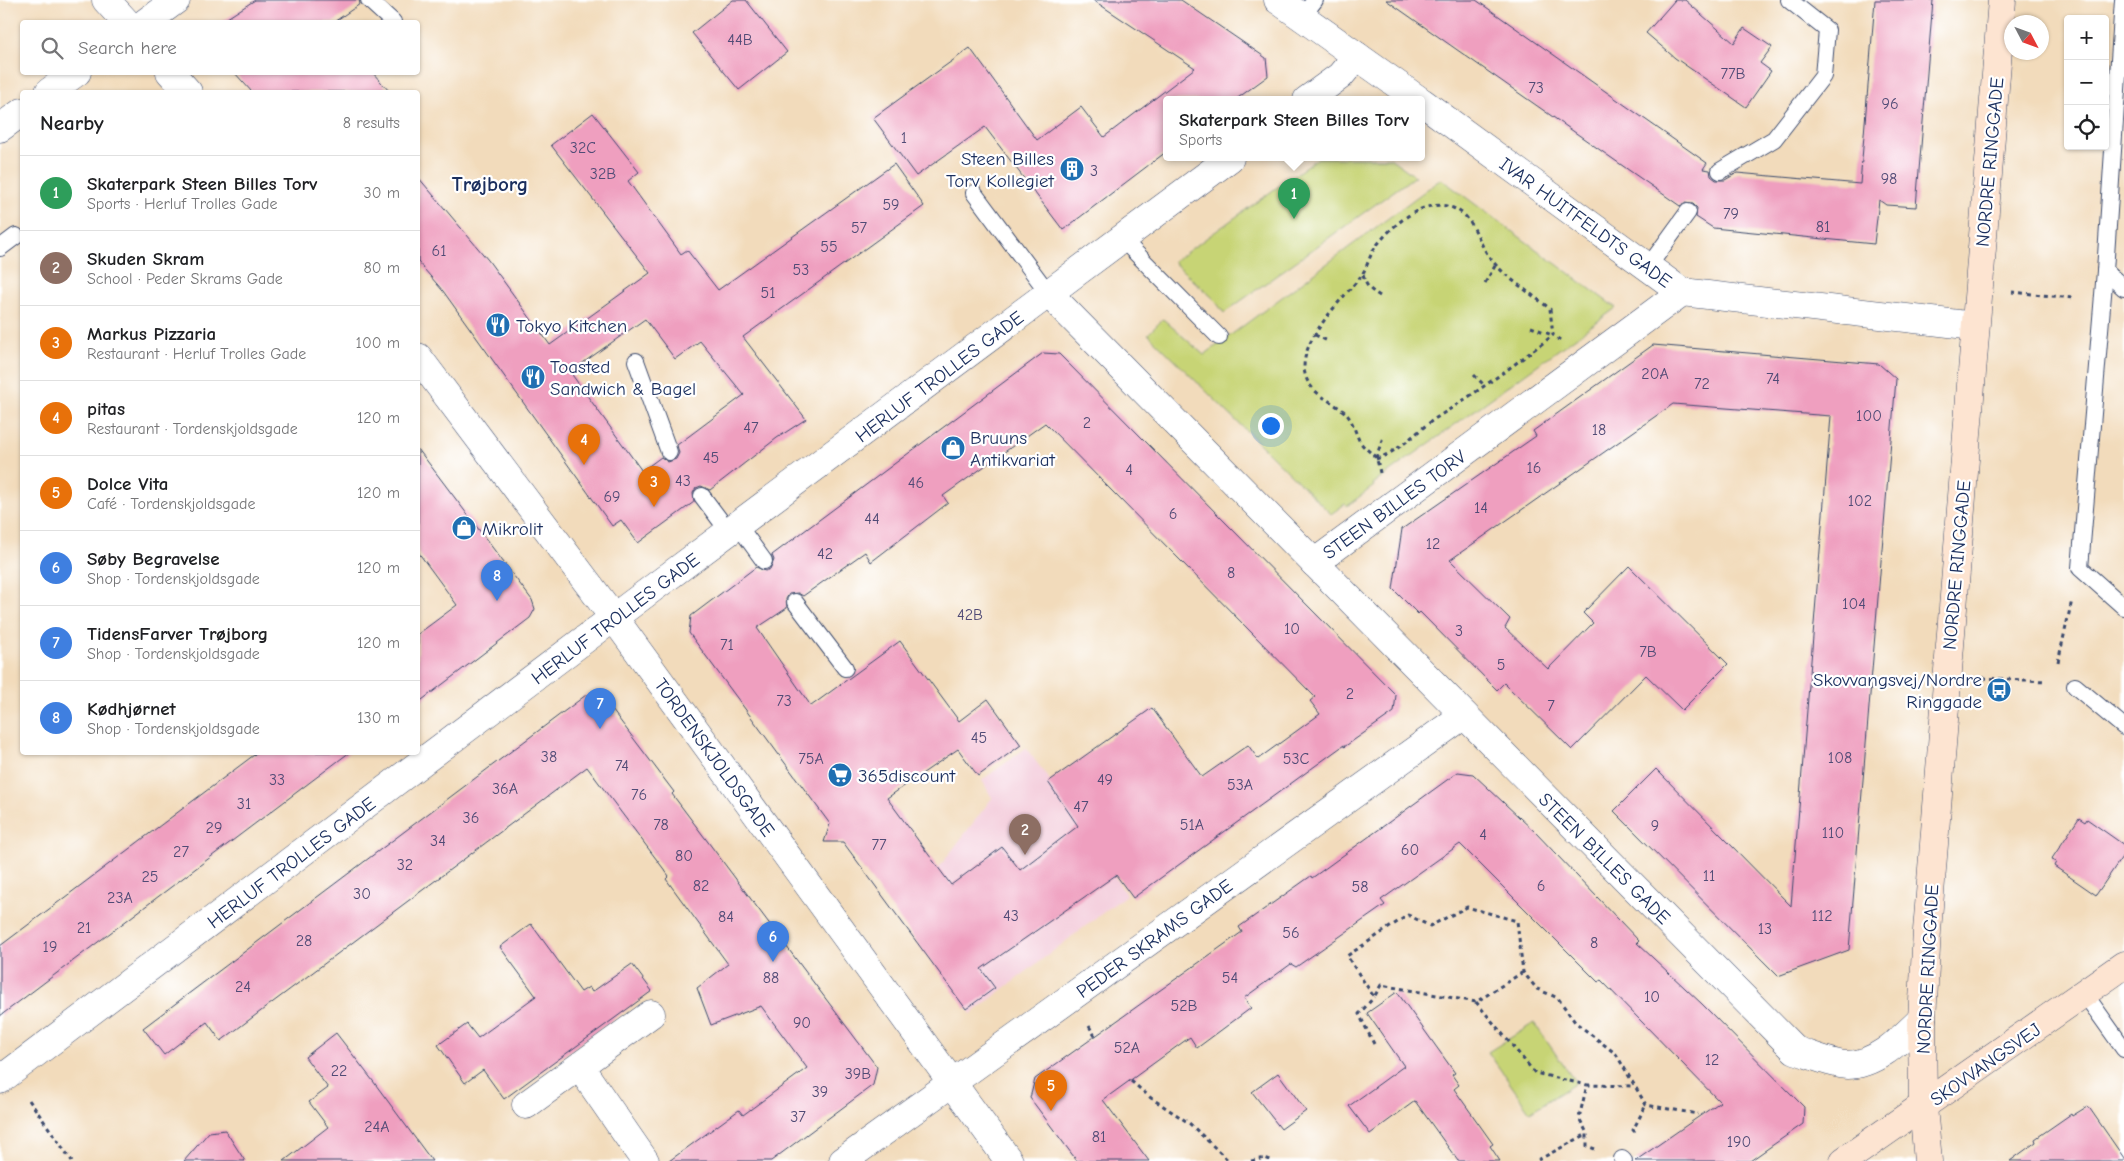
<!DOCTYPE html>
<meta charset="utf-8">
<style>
body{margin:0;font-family:"Comic Neue",sans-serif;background:#f2f2f2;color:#202124}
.controls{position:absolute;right:15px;top:15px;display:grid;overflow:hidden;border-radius:5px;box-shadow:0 1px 4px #0004}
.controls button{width:45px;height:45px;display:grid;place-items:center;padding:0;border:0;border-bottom:1px solid #e0e0e0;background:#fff;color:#202124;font:25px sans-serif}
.compass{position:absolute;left:2004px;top:15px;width:45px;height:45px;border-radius:50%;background:#fff;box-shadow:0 1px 4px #0004;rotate:131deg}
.you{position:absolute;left:1270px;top:425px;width:18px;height:18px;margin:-12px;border:4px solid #fff;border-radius:50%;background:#1a73e8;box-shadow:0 0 0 8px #1a73e833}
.badge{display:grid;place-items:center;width:32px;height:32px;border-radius:50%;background:#1f6fb2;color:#fff;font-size:16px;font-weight:700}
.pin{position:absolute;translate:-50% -41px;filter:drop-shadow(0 1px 2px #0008)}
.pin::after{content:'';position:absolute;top:26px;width:18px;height:15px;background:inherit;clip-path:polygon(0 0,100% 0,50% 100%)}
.popup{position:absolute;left:1163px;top:96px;width:262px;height:65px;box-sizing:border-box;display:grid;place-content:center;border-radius:5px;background:#fff;filter:drop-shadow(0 1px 4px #0005);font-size:16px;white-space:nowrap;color:#757577}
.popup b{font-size:19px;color:#202124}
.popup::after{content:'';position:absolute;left:50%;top:100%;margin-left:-10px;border:10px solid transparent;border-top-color:#fff}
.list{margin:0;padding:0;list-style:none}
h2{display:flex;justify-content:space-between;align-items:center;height:65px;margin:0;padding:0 20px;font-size:21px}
h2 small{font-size:16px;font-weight:400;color:#757577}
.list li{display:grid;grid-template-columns:32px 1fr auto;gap:15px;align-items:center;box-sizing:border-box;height:75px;padding:0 20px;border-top:1px solid #e0e0e0}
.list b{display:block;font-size:19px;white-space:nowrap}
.list p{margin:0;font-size:16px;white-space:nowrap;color:#757577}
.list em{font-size:16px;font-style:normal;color:#757577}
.icon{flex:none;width:28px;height:28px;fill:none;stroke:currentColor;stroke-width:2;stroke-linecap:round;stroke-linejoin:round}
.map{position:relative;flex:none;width:2124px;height:1161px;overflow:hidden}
.search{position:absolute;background:#fff;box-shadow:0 1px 4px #0004;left:20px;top:20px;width:400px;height:55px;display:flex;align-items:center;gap:12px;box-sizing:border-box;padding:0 18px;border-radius:5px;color:#757577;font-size:19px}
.panel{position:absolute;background:#fff;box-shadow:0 1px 4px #0004;left:20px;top:90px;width:400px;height:665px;border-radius:5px}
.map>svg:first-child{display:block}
</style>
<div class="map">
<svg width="2124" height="1161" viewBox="0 0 2124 1161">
<rect width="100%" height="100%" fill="#fff"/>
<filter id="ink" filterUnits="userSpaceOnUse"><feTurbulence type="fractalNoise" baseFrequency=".02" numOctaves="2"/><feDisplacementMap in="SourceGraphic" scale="10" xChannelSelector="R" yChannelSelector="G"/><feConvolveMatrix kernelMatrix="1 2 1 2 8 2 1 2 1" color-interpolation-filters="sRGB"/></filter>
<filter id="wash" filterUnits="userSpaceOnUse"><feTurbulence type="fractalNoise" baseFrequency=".0096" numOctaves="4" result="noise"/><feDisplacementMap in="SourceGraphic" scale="20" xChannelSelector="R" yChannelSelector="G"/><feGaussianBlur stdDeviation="1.12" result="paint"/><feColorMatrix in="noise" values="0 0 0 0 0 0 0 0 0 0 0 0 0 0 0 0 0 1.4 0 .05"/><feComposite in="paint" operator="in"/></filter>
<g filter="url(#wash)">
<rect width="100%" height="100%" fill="#f2dbbb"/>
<!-- built -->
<polygon fill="#f4cfdd" points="1026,748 1086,829 1126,895 971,1014 895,907 928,882 992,798 982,780"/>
<!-- green -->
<g fill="#c7d475" stroke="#71826a">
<polygon points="1318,158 1390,158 1415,176 1224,313 1213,298 1173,262"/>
<polygon points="1441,179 1616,308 1373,484 1374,486 1347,506 1345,504 1331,514 1148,334 1163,319 1204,355"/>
<polygon points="1534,1023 1576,1083 1530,1112 1488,1052"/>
</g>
<g id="blocks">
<!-- building -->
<g fill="#ef9fbf" fill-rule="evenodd">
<polygon points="255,0 359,0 360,4 334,22 221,22"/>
<polygon points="733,0 746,0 787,52 739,90 692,33"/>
<polygon points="1093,0 1181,0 1266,58 1268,76 1235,100 1166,100 1166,152 1063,230 985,127 916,176 873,118 970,48 1037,140 1081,107 1104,137 1195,68"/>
<polygon points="1386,0 1476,0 1707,163 1703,169 1710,170 1711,176 1716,180 1725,180 1737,173 1860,184 1875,0 1933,0 1916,207 1886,205 1879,200 1874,244 1713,228 1696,217 1697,208 1693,204 1684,203 1680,206"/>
<polygon points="1675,0 1685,0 1734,43 1744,28 1772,47 1760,63 1771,71 1746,107 1675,58 1646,33"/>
<polygon points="234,72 372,72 390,92 252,92"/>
<path d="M593,113l46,59 -11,9 53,73 6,-4 31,40 176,-126 30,42 -181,131 63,82 -29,19 -67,52 -9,-4 -5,2 -3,5 1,9 -56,41 -17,-23 -9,6 -169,-235 -25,-29v-85l70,83 62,85 100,-72 -99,-128zM645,319l30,40 25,-18 44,54 -67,50 2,8 -3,6 -8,3 -7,-5 -19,14 -72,-99z"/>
<polygon points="1653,345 1879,364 1896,379 1849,950 1778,976 1614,811 1656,769 1791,906 1831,416 1673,404 1450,560 1510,619 1505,628 1548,669 1593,623 1583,613 1629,566 1728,664 1682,710 1646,675 1572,750 1504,683 1497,690 1420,612 1418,614 1393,589 1402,529 1536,436 1533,431"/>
<path d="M1043,353l16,1 337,341 -2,17 -50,35v-2l-211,153 -17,-23 -135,94 14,19 -29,21 -123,-167h-19l6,-18 -141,-191 2,-17 65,-49 9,4 5,-2 4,-9 -2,-5zM1045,423l270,274 -5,4 10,13 -62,45 -10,-14 -46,32 -50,-69 -104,74 30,44 -58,44 -18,-23 -51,38 -64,-87 71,-49 20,27 43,-31 -33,-46 -29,22 -59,-80 -89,65 -54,-78 30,-20 -1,-9 3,-5 9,-1 5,3 62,-44 6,10 77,-59 -5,-7z"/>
<polygon points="418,449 532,600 535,609 530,618 418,703 418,634 457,605 418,552"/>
<polygon points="586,695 603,698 674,792 672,794 877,1067 873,1085 771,1161 669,1161 739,1110 743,1115 807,1068 761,1006 711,1025 697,988 728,964 666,879 669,876 587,767 221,1041 207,1022 164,1055 143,1028"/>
<polygon points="258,752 350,752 0,1016 0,946"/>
<polygon points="1458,772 1473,774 1535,832 1639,941 1637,943 1702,1004 1804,1107 1803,1124 1750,1161 1635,1161 1720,1102 1601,980 1598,982 1460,844 1381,900 1385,905 1296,967 1291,964 1244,998 1251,1008 1197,1048 1190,1037 1103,1100 1149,1161 1077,1161 1030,1098 1035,1079 1242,932 1239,927 1311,876 1312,878"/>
<polygon points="2079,818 2085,822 2087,819 2124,845 2124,854 2096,895 2054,866 2056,862 2051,860"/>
<polygon points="531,924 581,992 589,987 592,992 632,964 652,991 504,1099 483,1070 465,1083 438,1045 467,1024 478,1038 536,996 500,947"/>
<polygon points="1397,992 1455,1073 1452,1075 1459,1085 1454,1089 1493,1144 1490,1146 1500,1161 1458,1161 1415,1101 1370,1134 1349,1106 1404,1066 1367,1013"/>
<polygon points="336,1033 373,1081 432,1161 284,1161 328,1127 309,1102 328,1088 305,1057"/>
<polygon points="1278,1073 1306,1111 1281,1129 1252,1092"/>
<polygon points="2088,1106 2124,1158 2124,1161 2010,1161 2036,1142 2035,1139 2071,1114 2072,1116"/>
<polygon points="225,1130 245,1161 184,1161 209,1132"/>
</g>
</g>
</g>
<g filter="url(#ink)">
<use href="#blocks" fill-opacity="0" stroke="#3b496c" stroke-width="1"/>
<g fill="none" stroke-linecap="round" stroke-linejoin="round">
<defs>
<g id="lane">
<polyline points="369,0 393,22"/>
<polyline points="2123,0 2105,271 2080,568 2124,607"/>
<polyline points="1302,17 1315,0"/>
<polyline points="1720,171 1774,139 1823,76 1827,30 1789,0"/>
<polyline points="974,193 1049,294"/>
<polyline points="1122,239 1219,337"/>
<polyline points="0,248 16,236"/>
<polyline points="1648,267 1688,212"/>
<polyline points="2105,271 2124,288"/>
<polyline points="636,361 669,452"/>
<polyline points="702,496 729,532"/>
<polyline points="738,525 764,561"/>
<polyline points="795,602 845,668"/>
<polyline points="2075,686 2124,727"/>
<polyline points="2084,993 2124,1049"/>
<polyline points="1622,1159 1624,1161"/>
</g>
<g id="street">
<polyline points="106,0 126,22"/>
<polyline points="1278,0 1419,100"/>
<polyline points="146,22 176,0"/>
<polyline points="170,72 188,92"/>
<polyline points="49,92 77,72"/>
<polyline points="1307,100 1340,76 1357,56"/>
<polyline points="1422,102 1682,292 1975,326"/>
<polyline points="0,128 22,112"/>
<path d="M1049,294l746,756c13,4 40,15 52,15 30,0 55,-27 75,-46"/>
<polyline points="418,357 614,618 1009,1161"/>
<polyline points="1314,563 1682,292"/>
<polyline points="580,1067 645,1161"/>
<polyline points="0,1080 633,603 1230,158"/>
<polyline points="526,1105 651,1014"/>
<polyline points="843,1161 1464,715"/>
</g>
<g id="secondary">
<polyline points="1844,1161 2124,965"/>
<polyline points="1928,1161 1923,1107 1922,1019 1927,931 2002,0"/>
</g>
</defs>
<!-- lane casing -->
<use href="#lane" stroke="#3b496c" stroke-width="18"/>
<!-- street casing -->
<use href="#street" stroke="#3b496c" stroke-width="29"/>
<!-- secondary casing -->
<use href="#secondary" stroke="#3b496c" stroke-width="29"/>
<!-- path -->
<g stroke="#3b496c" stroke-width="3" stroke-dasharray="4 4" stroke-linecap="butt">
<path d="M1363,275c3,11 7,15 17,21"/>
<polyline points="1485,283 1495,266"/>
<polyline points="2012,292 2073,298"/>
<polyline points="1531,327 1552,335"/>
<polyline points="1315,335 1328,341"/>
<polyline points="1474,375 1485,386"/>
<polyline points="1376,458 1383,437"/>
<path d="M1376,459c26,-9 39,-27 60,-41 41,-26 79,-53 117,-83"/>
<path d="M1380,473c-1,-5 -2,-11 -4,-15 -5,-6 -11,-9 -16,-16 -6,-11 -7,-24 -18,-32 -13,-11 -32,-16 -37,-36 -8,-32 38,-75 56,-98 6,-8 8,-19 13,-27 16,-22 49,-53 79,-41 20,8 23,28 33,44 15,24 43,39 64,57l3,26 7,5"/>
<polyline points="2058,662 2072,600"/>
<polyline points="1983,678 2046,681"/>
<polyline points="1523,972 1476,1002 1381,985 1374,997 1347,956 1408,915 1430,926 1467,907 1517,921 1523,972 1537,989 1558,998 1575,1022 1616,1054 1646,1105 1698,1114"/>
<polyline points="1476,1002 1535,1073 1587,1085"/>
<polyline points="1089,1026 1095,1036"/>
<polyline points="1374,1044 1359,1014 1374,997"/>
<polyline points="1131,1081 1151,1098 1189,1123 1229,1161"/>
<polyline points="29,1100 72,1161"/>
<polyline points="1635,1132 1633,1130 1646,1105"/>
<polyline points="1595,1149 1587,1146 1587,1133 1579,1118 1587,1085 1634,1086"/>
<polyline points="1538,1160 1587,1134"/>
<polyline points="1251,1161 1265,1158 1273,1161"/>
</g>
<!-- lane -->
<use href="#lane" stroke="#fff" stroke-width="16"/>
<!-- street -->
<use href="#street" stroke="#fff" stroke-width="28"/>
<!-- secondary -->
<use href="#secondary" stroke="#fde4d1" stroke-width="28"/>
</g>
</g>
<!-- icons -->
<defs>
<symbol id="building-disc" viewBox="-11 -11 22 22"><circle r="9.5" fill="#1f6fb2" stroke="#fff"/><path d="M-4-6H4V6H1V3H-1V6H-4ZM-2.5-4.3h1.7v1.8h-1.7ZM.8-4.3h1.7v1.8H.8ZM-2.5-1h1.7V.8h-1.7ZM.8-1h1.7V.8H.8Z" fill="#fff"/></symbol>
<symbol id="restaurant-disc" viewBox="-11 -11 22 22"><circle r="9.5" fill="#1f6fb2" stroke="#fff"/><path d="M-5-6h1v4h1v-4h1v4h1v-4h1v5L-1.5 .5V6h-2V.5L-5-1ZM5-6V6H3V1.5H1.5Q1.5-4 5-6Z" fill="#fff"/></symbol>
<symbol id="shop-disc" viewBox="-11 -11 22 22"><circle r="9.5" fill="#1f6fb2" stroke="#fff"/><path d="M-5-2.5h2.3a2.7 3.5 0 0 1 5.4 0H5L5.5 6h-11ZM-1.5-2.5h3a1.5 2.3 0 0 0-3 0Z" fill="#fff"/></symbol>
<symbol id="bus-disc" viewBox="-11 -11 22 22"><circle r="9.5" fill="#1f6fb2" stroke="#fff"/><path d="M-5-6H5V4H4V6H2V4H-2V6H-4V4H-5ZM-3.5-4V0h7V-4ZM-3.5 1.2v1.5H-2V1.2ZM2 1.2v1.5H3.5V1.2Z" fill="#fff"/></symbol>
<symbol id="supermarket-disc" viewBox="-11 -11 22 22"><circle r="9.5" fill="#1f6fb2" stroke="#fff"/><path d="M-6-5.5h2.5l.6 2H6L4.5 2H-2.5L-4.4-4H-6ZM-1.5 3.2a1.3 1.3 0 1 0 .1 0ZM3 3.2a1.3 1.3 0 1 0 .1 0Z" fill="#fff"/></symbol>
</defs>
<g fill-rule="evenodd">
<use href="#building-disc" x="1058" y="155" width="28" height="28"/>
<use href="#restaurant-disc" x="484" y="311" width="28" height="28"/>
<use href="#restaurant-disc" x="519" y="363" width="28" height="28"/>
<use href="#shop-disc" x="939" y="434" width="28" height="28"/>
<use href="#shop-disc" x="450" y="514" width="28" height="28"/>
<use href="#bus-disc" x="1985" y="676" width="28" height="28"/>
<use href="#supermarket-disc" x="826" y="761" width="28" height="28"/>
</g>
<g text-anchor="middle" stroke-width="4.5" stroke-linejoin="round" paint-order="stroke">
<!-- number labels -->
<g font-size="16" fill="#504b76">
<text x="740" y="45">44B</text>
<text x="1733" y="79">77B</text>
<text x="1536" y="93">73</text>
<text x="1890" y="109">96</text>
<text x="904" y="143">1</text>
<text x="583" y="153">32C</text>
<text x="1094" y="176">3</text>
<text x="603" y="179">32B</text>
<text x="1889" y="184">98</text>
<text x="891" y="210">59</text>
<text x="1731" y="219">79</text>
<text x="1823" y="232">81</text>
<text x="859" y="233">57</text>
<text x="829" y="252">55</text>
<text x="439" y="256">61</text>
<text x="801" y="275">53</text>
<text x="768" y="298">51</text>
<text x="1655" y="379">20A</text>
<text x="1773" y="384">74</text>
<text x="1702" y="389">72</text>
<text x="1869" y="421">100</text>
<text x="1087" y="428">2</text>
<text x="751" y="433">47</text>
<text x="1599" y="435">18</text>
<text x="711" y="463">45</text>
<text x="1534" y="473">16</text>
<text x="1129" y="475">4</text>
<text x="683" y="486">43</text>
<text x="916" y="488">46</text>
<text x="612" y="502">69</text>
<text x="1860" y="506">102</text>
<text x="1481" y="513">14</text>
<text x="1173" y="519">6</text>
<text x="872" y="524">44</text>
<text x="1433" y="549">12</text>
<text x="825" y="559">42</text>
<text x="1231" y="578">8</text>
<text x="1854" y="609">104</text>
<text x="970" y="620">42B</text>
<text x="1292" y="634">10</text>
<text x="1459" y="636">3</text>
<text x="727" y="650">71</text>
<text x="1648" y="657">7B</text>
<text x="1501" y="670">5</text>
<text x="1350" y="699">2</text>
<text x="784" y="706">73</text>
<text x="1551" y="711">7</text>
<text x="979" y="743">45</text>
<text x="549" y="762">38</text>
<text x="1840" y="763">108</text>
<text x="811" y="764">75A</text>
<text x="1296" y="764">53C</text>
<text x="622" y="771">74</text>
<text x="277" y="785">33</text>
<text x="1105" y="785">49</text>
<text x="1240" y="790">53A</text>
<text x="505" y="794">36A</text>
<text x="639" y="800">76</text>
<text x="244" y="809">31</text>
<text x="1081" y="812">47</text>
<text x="471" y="823">36</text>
<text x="661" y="830">78</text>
<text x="1192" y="830">51A</text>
<text x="1655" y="831">9</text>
<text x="214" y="833">29</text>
<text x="1833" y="838">110</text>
<text x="1483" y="840">4</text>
<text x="438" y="846">34</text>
<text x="879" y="850">77</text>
<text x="1410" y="855">60</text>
<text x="181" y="857">27</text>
<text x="684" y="861">80</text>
<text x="405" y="870">32</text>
<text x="1709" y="881">11</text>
<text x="150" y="882">25</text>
<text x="701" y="891">82</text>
<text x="1541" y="891">6</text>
<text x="1360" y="892">58</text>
<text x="362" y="899">30</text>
<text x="120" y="903">23A</text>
<text x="1011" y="921">43</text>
<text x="1822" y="921">112</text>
<text x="726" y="922">84</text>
<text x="84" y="933">21</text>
<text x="1765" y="934">13</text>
<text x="1291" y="938">56</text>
<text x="304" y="946">28</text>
<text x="1594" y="948">8</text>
<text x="50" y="952">19</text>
<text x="771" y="983">88</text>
<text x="1230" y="983">54</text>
<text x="243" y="992">24</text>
<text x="1652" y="1002">10</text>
<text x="1184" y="1011">52B</text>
<text x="802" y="1028">90</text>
<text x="1127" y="1053">52A</text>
<text x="1712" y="1065">12</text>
<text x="339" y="1076">22</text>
<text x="858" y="1079">39B</text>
<text x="820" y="1097">39</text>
<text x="798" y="1122">37</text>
<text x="377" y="1132">24A</text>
<text x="1099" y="1142">81</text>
<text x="1739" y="1147">190</text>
</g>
<!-- poi labels -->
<g font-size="19" fill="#1b2f5e" stroke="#fff" text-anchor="start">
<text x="1054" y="165" text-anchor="end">Steen Billes<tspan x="1054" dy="22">Torv Kollegiet</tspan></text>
<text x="516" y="332">Tokyo Kitchen</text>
<text x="550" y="373">Toasted<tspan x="550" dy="22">Sandwich &amp; Bagel</tspan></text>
<text x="970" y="444">Bruuns<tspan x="970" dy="22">Antikvariat</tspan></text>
<text x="482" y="535">Mikrolit</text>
<text x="1982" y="686" text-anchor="end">Skovvangsvej/Nordre<tspan x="1982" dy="22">Ringgade</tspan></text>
<text x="858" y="782">365discount</text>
</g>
<!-- street labels -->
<g font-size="19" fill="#1b2f5e" stroke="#fff">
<text transform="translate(1989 162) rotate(-85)" y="7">NORDRE RINGGADE</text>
<text transform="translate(1586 222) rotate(36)" y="7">IVAR HUITFELDTS GADE</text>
<text transform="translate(939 376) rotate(-37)" y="7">HERLUF TROLLES GADE</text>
<text transform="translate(1394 504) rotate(-36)" y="7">STEEN BILLES TORV</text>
<text transform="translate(1956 565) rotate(-85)" y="7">NORDRE RINGGADE</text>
<text transform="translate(615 618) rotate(-37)" y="7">HERLUF TROLLES GADE</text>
<text transform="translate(715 757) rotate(54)" y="7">TORDENSKJOLDSGADE</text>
<text transform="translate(1605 858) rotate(45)" y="7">STEEN BILLES GADE</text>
<text transform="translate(291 862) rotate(-37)" y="7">HERLUF TROLLES GADE</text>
<text transform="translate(1154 938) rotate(-36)" y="7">PEDER SKRAMS GADE</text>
<text transform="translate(1927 969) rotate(-87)" y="7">NORDRE RINGGADE</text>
<text transform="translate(1985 1064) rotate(-35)" y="7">SKOVVANGSVEJ</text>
</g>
<!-- quarter labels -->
<g font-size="21" font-weight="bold" fill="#1b2f5e" stroke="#fff">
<text x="490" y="191">Trøjborg</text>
</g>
</g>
</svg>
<div class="controls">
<button>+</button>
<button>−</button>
<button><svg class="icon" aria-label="locate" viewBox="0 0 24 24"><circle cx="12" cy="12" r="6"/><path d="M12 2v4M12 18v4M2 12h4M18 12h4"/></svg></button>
</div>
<svg class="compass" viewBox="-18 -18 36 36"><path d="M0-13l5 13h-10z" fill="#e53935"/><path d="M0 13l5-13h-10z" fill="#757577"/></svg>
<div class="you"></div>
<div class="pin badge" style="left:1294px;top:219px;background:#2e9e5b">1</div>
<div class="popup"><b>Skaterpark Steen Billes Torv</b>Sports</div>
<div class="pin badge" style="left:1025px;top:855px;background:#8d6e63">2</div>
<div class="pin badge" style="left:654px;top:507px;background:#e8710a">3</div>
<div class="pin badge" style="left:584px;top:465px;background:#e8710a">4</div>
<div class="pin badge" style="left:1051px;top:1111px;background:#e8710a">5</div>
<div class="pin badge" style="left:773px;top:962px;background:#3f7fe0">6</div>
<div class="pin badge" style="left:600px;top:729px;background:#3f7fe0">7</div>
<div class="pin badge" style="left:497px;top:601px;background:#3f7fe0">8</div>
<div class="search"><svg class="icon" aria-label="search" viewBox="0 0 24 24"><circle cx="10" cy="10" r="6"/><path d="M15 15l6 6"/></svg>Search here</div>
<section class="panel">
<h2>Nearby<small>8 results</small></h2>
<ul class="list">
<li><span class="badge" style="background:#2e9e5b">1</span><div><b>Skaterpark Steen Billes Torv</b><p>Sports · Herluf Trolles Gade</p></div><em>30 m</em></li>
<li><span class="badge" style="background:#8d6e63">2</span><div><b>Skuden Skram</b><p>School · Peder Skrams Gade</p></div><em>80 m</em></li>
<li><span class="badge" style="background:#e8710a">3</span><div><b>Markus Pizzaria</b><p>Restaurant · Herluf Trolles Gade</p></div><em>100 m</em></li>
<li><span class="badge" style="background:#e8710a">4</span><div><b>pitas</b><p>Restaurant · Tordenskjoldsgade</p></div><em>120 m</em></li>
<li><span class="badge" style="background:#e8710a">5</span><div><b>Dolce Vita</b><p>Café · Tordenskjoldsgade</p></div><em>120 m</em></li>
<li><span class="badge" style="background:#3f7fe0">6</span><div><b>Søby Begravelse</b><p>Shop · Tordenskjoldsgade</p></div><em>120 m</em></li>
<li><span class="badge" style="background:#3f7fe0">7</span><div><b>TidensFarver Trøjborg</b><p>Shop · Tordenskjoldsgade</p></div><em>120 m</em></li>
<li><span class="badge" style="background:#3f7fe0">8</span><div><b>Kødhjørnet</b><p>Shop · Tordenskjoldsgade</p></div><em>130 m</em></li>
</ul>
</section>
</div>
